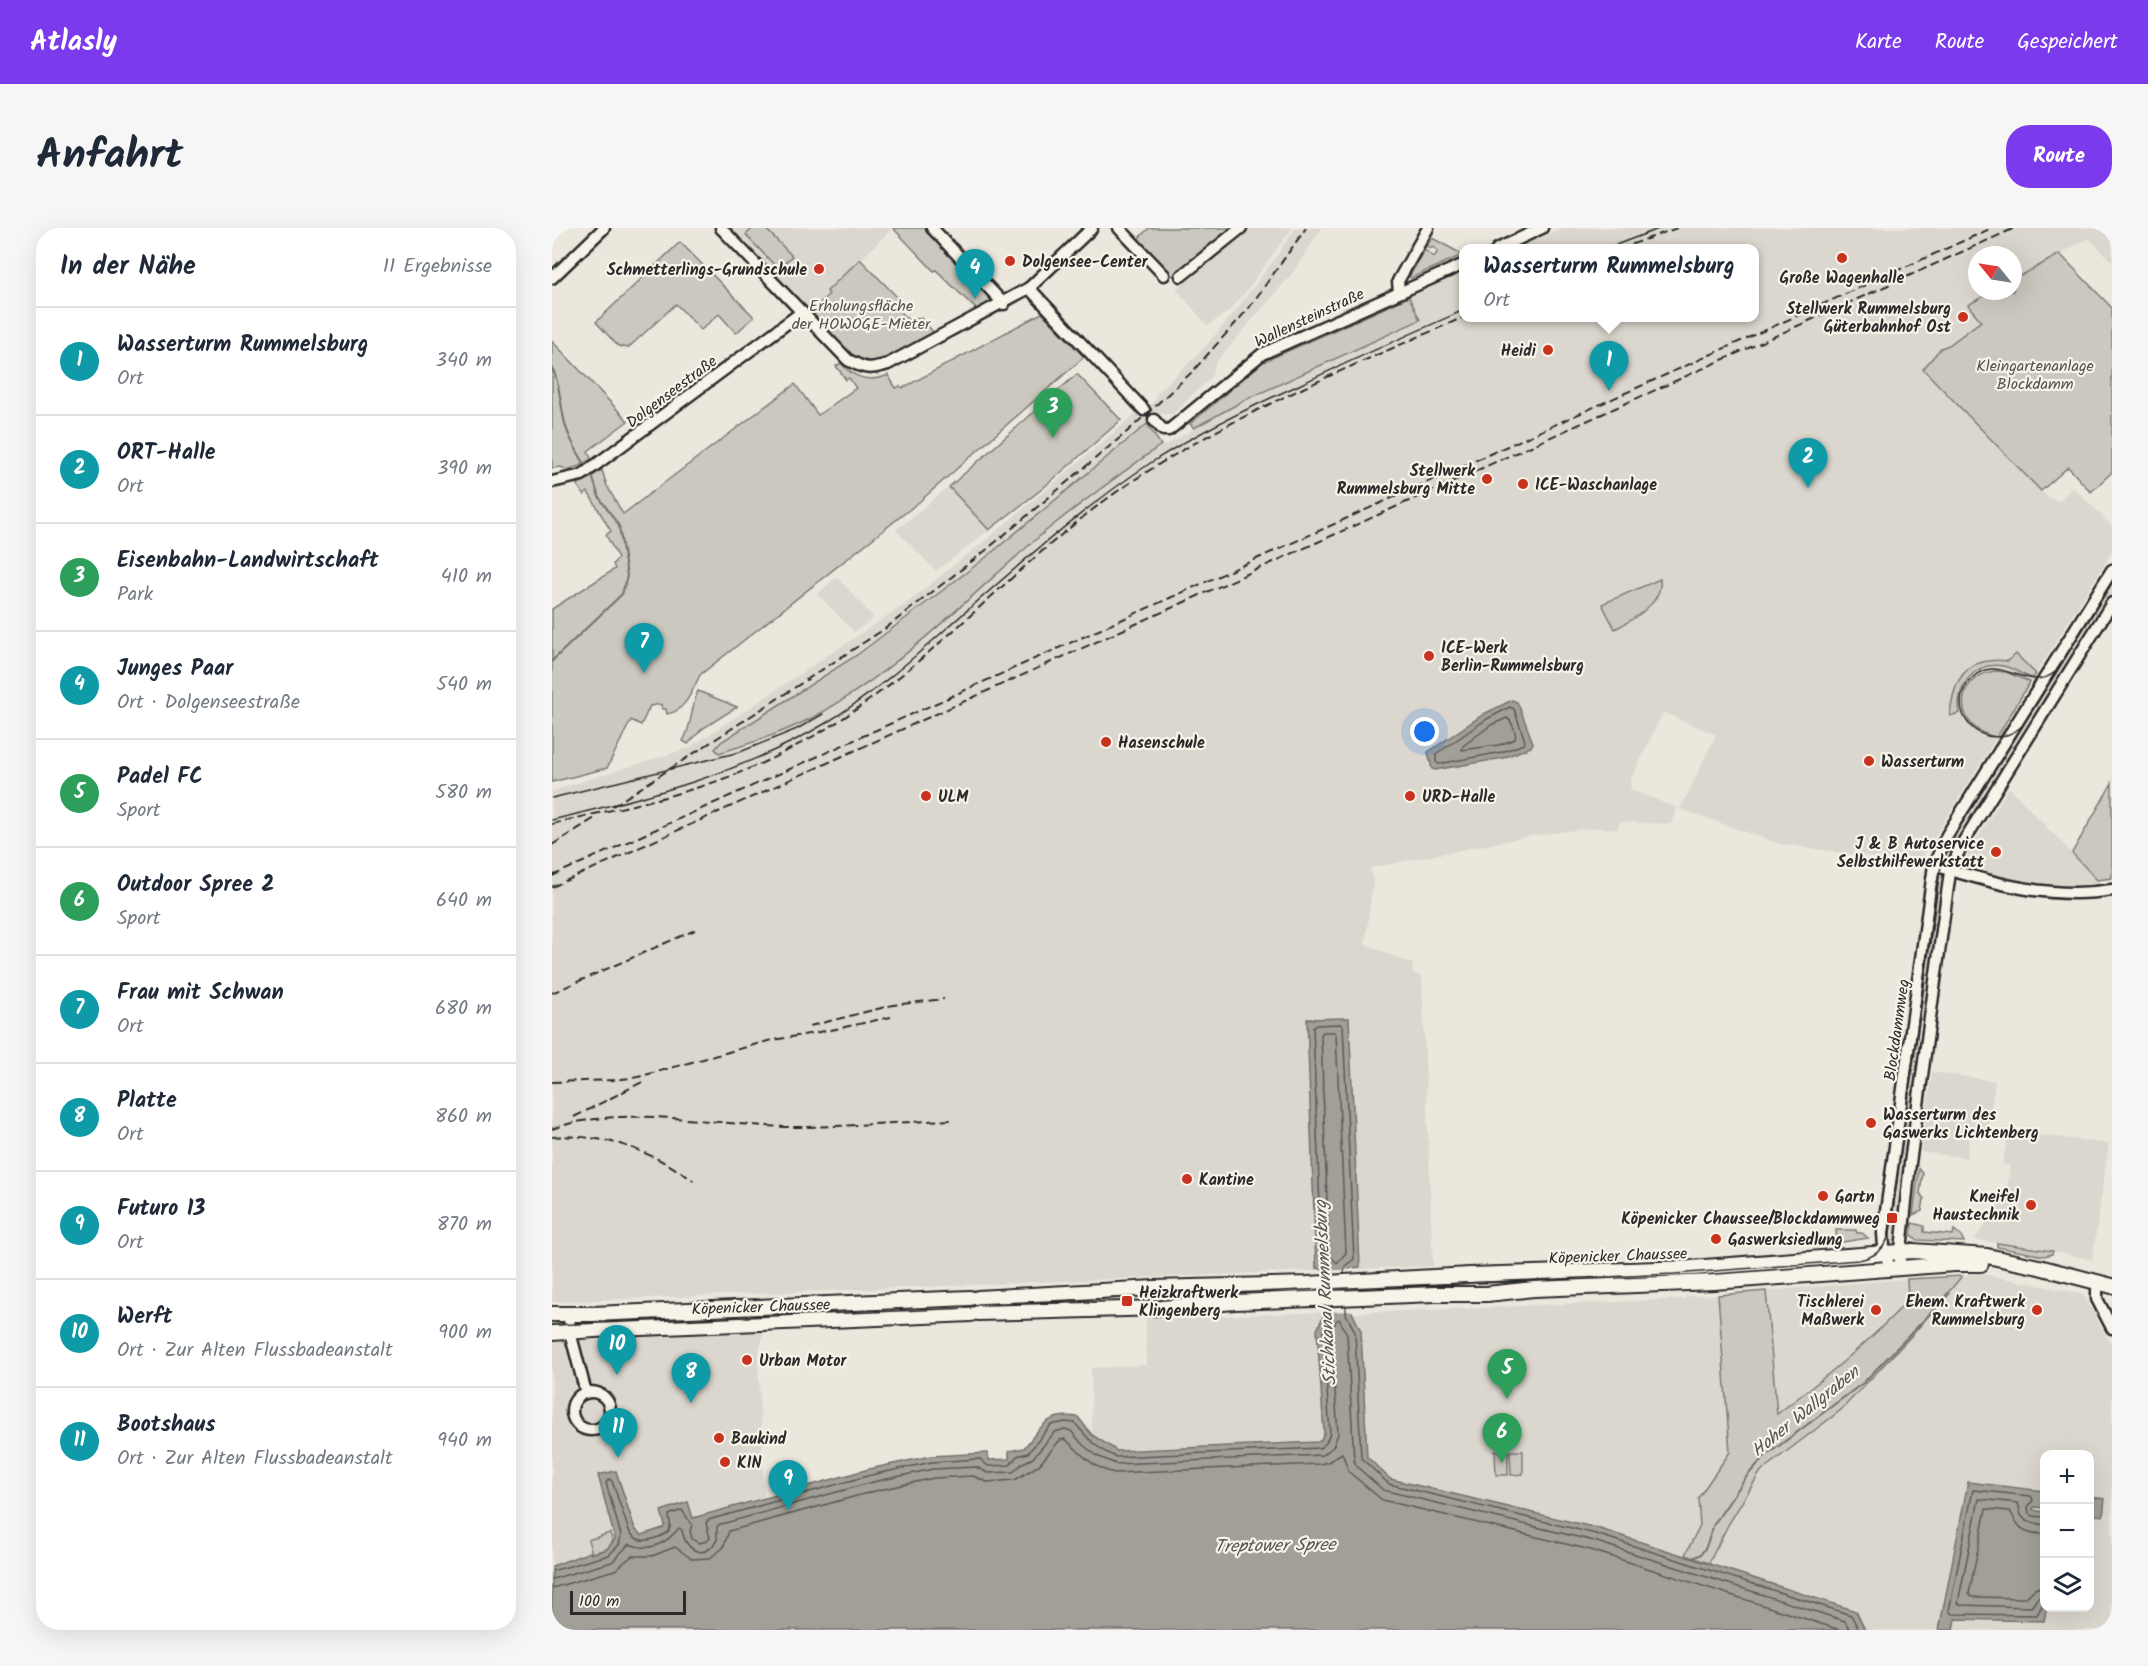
<!DOCTYPE html>
<html lang="de">
<meta charset="utf-8">
<style>
body{margin:0;font-family:Kalam,sans-serif;background:#f6f6f7;color:#1f2937}
.controls{position:absolute;right:18px;bottom:18px;display:grid;overflow:hidden;border-radius:12px;box-shadow:0 6px 24px #0002}
.controls button{width:54px;height:54px;display:grid;place-items:center;padding:0;border:0;border-bottom:2px solid #e0e1e3;background:#fff;color:#1f2937;font:30px sans-serif}
.compass{position:absolute;left:1416px;top:18px;width:54px;height:54px;border-radius:50%;background:#fff;box-shadow:0 6px 24px #0002;rotate:300deg}
.scale{position:absolute;left:18px;bottom:15px;width:116px;box-sizing:border-box;padding-left:6px;border:3px solid #2b2b2b;border-top:0;font-size:16px;line-height:21px;white-space:nowrap;color:#2b2b2b;-webkit-text-stroke:4px #f7f3e8;paint-order:stroke}
.you{position:absolute;left:873px;top:504px;width:21px;height:21px;margin:-15px;border:4px solid #fff;border-radius:50%;background:#1a73e8;box-shadow:0 0 0 9px #1a73e833}
.badge{display:grid;place-items:center;width:39px;height:39px;border-radius:50%;background:#7c3aed;color:#fff;font-size:20px;font-weight:700}
.pin{position:absolute;translate:-50% -50px;filter:drop-shadow(0 2px 3px #0008)}
.pin::after{content:'';position:absolute;top:32px;width:21px;height:18px;background:inherit;clip-path:polygon(0 0,100% 0,50% 100%)}
.popup{position:absolute;left:907px;top:16px;width:300px;height:78px;box-sizing:border-box;display:grid;place-content:center;border-radius:12px;background:#fff;filter:drop-shadow(0 2px 4px #0005);font-size:20px;white-space:nowrap;color:#747a83}
.popup b{font-size:22px;color:#1f2937}
.popup::after{content:'';position:absolute;left:50%;top:100%;margin-left:-12px;border:12px solid transparent;border-top-color:#fff}
.list{margin:0;padding:0;list-style:none}
h2{display:flex;justify-content:space-between;align-items:center;height:78px;margin:0;padding:0 24px;font-size:26px}
h2 small{font-size:20px;font-weight:400;color:#747a83}
.list li{display:grid;grid-template-columns:39px 1fr auto;gap:18px;align-items:center;box-sizing:border-box;height:108px;padding:0 24px;border-top:2px solid #e0e1e3}
.list b{display:block;font-size:22px;white-space:nowrap}
.list p{margin:0;font-size:20px;white-space:nowrap;color:#747a83}
.list em{font-size:20px;font-style:normal;color:#747a83}
.icon{flex:none;width:33px;height:33px;fill:none;stroke:currentColor;stroke-width:2;stroke-linecap:round;stroke-linejoin:round}
.map{position:relative;flex:none;width:1560px;height:1402px;overflow:hidden;border-radius:24px}
header{display:flex;align-items:center;gap:36px;box-sizing:border-box;height:84px;padding:0 30px;background:#7c3aed;color:#fff}
header strong{font-size:28px}
nav{display:flex;gap:33px;margin-inline-start:auto;font-size:21px}
.intro{display:flex;align-items:center;justify-content:space-between;box-sizing:border-box;height:144px;padding:0 36px}
h1{margin:0;font-size:42px}
.button{padding:15px 27px;border-radius:24px;background:#7c3aed;color:#fff;font-size:21px;font-weight:700}
main{display:flex;gap:36px;padding:0 36px}
aside{flex:1;background:#fff;border-radius:24px;box-shadow:0 6px 24px #0002}
.map>svg:first-child{display:block}
</style>
<header>
<strong>Atlasly</strong>
<nav><a>Karte</a><a>Route</a><a>Gespeichert</a></nav>
</header>
<div class="intro"><h1>Anfahrt</h1><a class="button">Route</a></div>
<main>
<aside>
<h2>In der Nähe<small>11 Ergebnisse</small></h2>
<ul class="list">
<li><span class="badge" style="background:#0f9aa8">1</span><div><b>Wasserturm Rummelsburg</b><p>Ort</p></div><em>340 m</em></li>
<li><span class="badge" style="background:#0f9aa8">2</span><div><b>ORT-Halle</b><p>Ort</p></div><em>390 m</em></li>
<li><span class="badge" style="background:#2e9e5b">3</span><div><b>Eisenbahn-Landwirtschaft</b><p>Park</p></div><em>410 m</em></li>
<li><span class="badge" style="background:#0f9aa8">4</span><div><b>Junges Paar</b><p>Ort · Dolgenseestraße</p></div><em>540 m</em></li>
<li><span class="badge" style="background:#2e9e5b">5</span><div><b>Padel FC</b><p>Sport</p></div><em>580 m</em></li>
<li><span class="badge" style="background:#2e9e5b">6</span><div><b>Outdoor Spree 2</b><p>Sport</p></div><em>640 m</em></li>
<li><span class="badge" style="background:#0f9aa8">7</span><div><b>Frau mit Schwan</b><p>Ort</p></div><em>680 m</em></li>
<li><span class="badge" style="background:#0f9aa8">8</span><div><b>Platte</b><p>Ort</p></div><em>860 m</em></li>
<li><span class="badge" style="background:#0f9aa8">9</span><div><b>Futuro 13</b><p>Ort</p></div><em>870 m</em></li>
<li><span class="badge" style="background:#0f9aa8">10</span><div><b>Werft</b><p>Ort · Zur Alten Flussbadeanstalt</p></div><em>900 m</em></li>
<li><span class="badge" style="background:#0f9aa8">11</span><div><b>Bootshaus</b><p>Ort · Zur Alten Flussbadeanstalt</p></div><em>940 m</em></li>
</ul>
</aside>
<div class="map">
<svg width="1560" height="1402" viewBox="0 0 1560 1402">
<rect width="100%" height="100%" fill="#ebe7dd"/>
<filter id="ink" filterUnits="userSpaceOnUse"><feTurbulence type="fractalNoise" baseFrequency=".0167" numOctaves="2"/><feDisplacementMap in="SourceGraphic" scale="12" xChannelSelector="R" yChannelSelector="G"/><feConvolveMatrix kernelMatrix="1 2 1 2 8 2 1 2 1" color-interpolation-filters="sRGB"/></filter>
<g filter="url(#ink)">
<!-- built -->
<g fill="#dbd7ce" fill-rule="evenodd">
<polygon points="179,0 341,0 276,63 278,66 260,83 260,86"/>
<polygon points="698,0 740,0 695,62 678,82 656,98 624,61"/>
<path d="M743,0h27l-31,47 -75,87 -5,15 -38,37h-15l-17,16 -8,10 -149,119 -127,96 -136,87 99,-29 54,-35 174,-149 52,-41 61,-43 3,1 79,-45 176,-80 -10,-24 54,-25 1,46h290v-69l-238,-1 46,-20h550v34l-23,-24 -76,42v-25h-36v36h16l-25,14 13,16 -32,25h-7l-19,22 123,128 13,5 14,-14 39,39v26l-78,125 5,1 -2,5 -11,-2 -20,-9 -11,-1 -12,2 -14,13 -6,16 5,18 6,8 23,9 7,-2 -3,5h-6l-78,125 -39,-7 -97,-14 -101,-35 36,-74 -53,-23 -33,70 1,8 46,18 -5,16 -53,-2 -1,7 -25,-1 -63,8 -160,32 3,14 -8,62 48,20 -1,8 10,5 11,289 -881,36v-511l137,-43 215,-143 93,-74 140,-118 8,-3 10,-9 1,-7 44,-42 31,-35 48,-64zM1444,431l12,2 16,15 -19,-10h-11l-13,3 -17,14 -4,10 -2,13 -1,-24 29,-22z"/>
<polygon points="397,259 437,302 384,343 344,302"/>
<polygon points="285,349 322,390 302,404 265,366"/>
<polygon points="1560,353 1560,365 1408,609 1397,630 1391,627 1464,502 1469,498"/>
<polygon points="1457,559 1545,652 1551,659 1509,662 1442,650 1415,627"/>
<polygon points="1385,648 1391,649 1372,793 1365,793"/>
<polygon points="1363,808 1370,809 1353,930 1347,927"/>
<polygon points="1380,844 1443,853 1436,905 1418,903 1415,930 1369,924"/>
<polygon points="1457,903 1557,916 1540,1032 1489,1020 1422,1012 1454,966 1458,938 1450,936"/>
<polygon points="1345,942 1352,943 1341,1017 1335,1016 1335,1009"/>
<polygon points="1327,1032 1321,1035 1181,1049 1181,1041"/>
<path d="M1416,1046h15l100,20 29,52v284h-247l-9,-19 -147,-48 19,-38 33,-54 80,-61 73,-77 48,-57 5,1zM1492,1226h46v154h-46z"/>
<polygon points="1355,1051 1356,1072 1342,1087 1278,1145 1224,1186 1214,1063"/>
<polygon points="1166,1067 1178,1224 1146,1270 1148,1297 1133,1327 1045,1300 838,1251 815,1229 809,1103 800,1085 1133,1071 1134,1068"/>
<polygon points="773,1084 766,1122 768,1124 772,1205 769,1212 766,1214 565,1223 540,1207 539,1140 594,1137 594,1091"/>
<polygon points="214,1094 206,1129 212,1269 141,1290 137,1278 109,1286 113,1297 111,1300 89,1307 83,1301 64,1244 46,1247 63,1311 55,1321 39,1326 38,1324 0,1338 0,1105"/>
</g>
<!-- green -->
<g fill="#cbc8bf" stroke="#7b7a75" stroke-width="1.5">
<polygon points="201,0 213,0 240,28 226,41 194,7"/>
<polygon points="341,0 376,0 445,71 425,82 384,42 382,43"/>
<polygon points="597,0 683,0 622,48 616,46 584,13"/>
<polygon points="880,10 908,25 908,28 859,50 857,49 873,22 882,29 886,23 880,19 878,21 875,19"/>
<polygon points="128,14 202,89 184,105 167,86 149,102 124,76 76,120 66,118 44,94"/>
<polygon points="1508,26 1560,80 1560,244 1539,264 1516,239 1489,263 1371,141 1389,120 1397,117 1429,93 1416,77 1441,63 1461,63 1461,52"/>
<path d="M308,31l40,41 -5,5 14,16 12,-3 13,15c-14,8 -51,33 -67,30 -6,-1 -12,-5 -17,-9l-38,-40v-3l17,-17 -2,-3z"/>
<polygon points="857,69 868,92 691,173 642,200 638,196 711,134"/>
<path d="M490,85l42,44 -165,145 -219,173c-7,14 -15,37 -33,39l-1,-5h-4l-1,-5 -11,2 -9,19 -10,-5 -24,48 -55,14v-173l63,-40 -2,-5 5,-6 -12,-23 5,-4 -23,-39 -4,3 -7,-10 25,-15 5,16 16,28 172,-130 23,31 38,-27 -7,-10 -3,2 -10,-14 5,-3c12,15 29,20 47,12l8,13 4,-2 3,2z"/>
<polygon points="0,113 76,193 36,223 39,231 27,238 15,242 9,239 0,240"/>
<polygon points="525,146 569,192 490,261 437,302 397,259"/>
<path d="M595,196l14,21c-39,28 -77,55 -114,85 -74,62 -142,135 -226,183 -32,18 -67,29 -102,40l-4,-4 6,-7 136,-87 127,-96z"/>
<path d="M1108,351c4,23 -27,41 -45,50l-13,-25z"/>
<path d="M1464,426l20,20 -3,4c-11,-2 -19,-10 -30,-12 -29,-5 -48,21 -43,47l-10,3c3,-38 17,-60 58,-55z"/>
<path d="M1443,443l11,1 24,10 -33,55c-44,-6 -45,-61 -2,-66z"/>
<path d="M146,463l39,16 -35,22 -14,15 -5,-3c9,-15 8,-34 15,-50z"/>
<polygon points="1560,555 1560,650 1545,652 1520,625"/>
<polygon points="1367,941 1371,945 1368,965 1372,971 1370,983 1361,987"/>
<polygon points="1360,995 1372,998 1372,1004 1401,1007 1402,1002 1409,1008 1412,1014 1365,1012 1359,1007"/>
<polygon points="1284,1002 1304,1002 1305,1005 1310,1005 1316,1010 1285,1015"/>
<polygon points="1445,1015 1501,1023 1500,1026 1492,1028 1445,1019"/>
<path d="M1410,1048l-48,57 -73,77 -80,61 -33,54 -19,38 -24,-8 15,-30 -2,-27 32,-46 -12,-157 48,-4 11,123c46,-35 92,-71 131,-114l-1,-21z"/>
<polygon points="943,1223 956,1223 956,1247 944,1247"/>
<polygon points="958,1223 971,1223 971,1246 959,1247"/>
<polygon points="58,1305 61,1314 55,1321 40,1325 36,1312"/>
</g>
<!-- water -->
<g fill="#a29f98" stroke="#72716c" stroke-width="1.5">
<polygon points="960,472 965,474 967,478 981,515 979,519 951,530 883,542 880,541 876,524 932,486"/>
<path d="M794,790h3l11,249 -10,1 2,44 9,19 6,126 23,22 207,49 259,83 9,19h-1313v-64l38,-14 1,2 16,-5 8,-10 -17,-64 18,-4 19,58 7,6 21,-7 2,-3 -4,-14 27,-9 5,16 176,-49 62,-13 57,-3 1,7 20,-1v-8l15,-3c18,-22 22,-35 54,-31l14,18 25,16 201,-9 3,-2 3,-7 -7,-103 8,-18 -2,-43 -7,-1 -9,-249z"/>
<polygon points="1416,1254 1492,1263 1492,1280 1482,1279 1481,1282 1492,1284 1492,1380 1495,1380 1492,1393 1403,1391 1401,1402 1387,1402"/>
<polygon points="1538,1269 1553,1271 1551,1288 1538,1286"/>
</g>
<!-- pier -->
<polygon fill="#ebe7dd" points="811,1041 801,1043 803,1083 769,1084 768,1043 765,1043"/>
<g fill="none" stroke-linecap="round" stroke-linejoin="round">
<!-- shore -->
<g stroke="#5b5957" stroke-width="1.5">
<polygon points="958,479 962,481 973,513 972,516 950,524 887,536 884,534 884,526 935,491"/>
<path d="M955,490c5,3 10,16 8,21l-16,6 -37,5 1,-4 28,-21z"/>
<polygon points="771,804 782,804 784,806 794,1025 785,1035 777,1027 769,807"/>
<polyline points="777,1047 776,1038 770,1032 761,800 764,797 789,796 791,798 802,1031 793,1038 792,1046"/>
<polyline points="794,1078 794,1086 803,1104 809,1230 837,1256 1044,1306 1299,1387 1307,1402"/>
<polyline points="1492,1289 1481,1288 1477,1285 1476,1279 1481,1272 1479,1268 1421,1262 1397,1383 1400,1386 1485,1387 1492,1374"/>
<polyline points="1492,1297 1474,1293 1469,1287 1466,1275 1427,1271 1406,1375 1409,1377 1479,1379 1486,1370 1492,1366"/>
<path d="M1492,1306c-21,-1 -25,-5 -34,-23l-24,-2 -17,85 3,3 53,1 10,-9 9,-4"/>
<path d="M0,1343l57,-16 10,-10 2,-10 -15,-52 3,-4 3,2 17,50c3,4 6,8 12,9 7,2 24,-4 28,-10 3,-5 0,-10 0,-15l13,-5 10,15 -2,6 2,8 7,4 8,-2 3,-3 -4,-15 2,-3 163,-45 61,-13 48,-3 8,7 22,-1 7,-9 11,-3 23,-28 14,-3 10,1c12,15 23,27 41,34l204,-9 6,-5 4,-10 -7,-102 8,-17v-8"/>
<path d="M0,1351l60,-17 17,-18c20,8 37,0 50,-16l3,2c4,21 22,31 35,10v-13l1,-2 155,-43 60,-13 43,-2 12,6 25,-1 10,-9 10,-5 22,-26 10,-3 6,2 12,14 14,11 19,8 207,-9 10,-8 5,-13 -7,-101 5,-12 3,-2 8,15 7,127 3,6 26,23 211,51 251,80 5,9"/>
<path d="M0,1360l63,-18 17,-14h20l23,-9 17,12 18,-1 13,-10 6,-17 146,-40 59,-13 39,-2 14,6 28,-2 24,-15 21,-25 5,-1c15,13 28,30 50,34l205,-9 8,-2 14,-9 7,19 33,28 209,50 249,80"/>
</g>
<!-- stream -->
<g stroke="#72716c" stroke-width="2">
<path d="M0,139c8,17 8,34 12,52 3,16 12,30 20,44"/>
<polyline points="0,433 70,366 75,348 67,298 47,269 40,248"/>
<polyline points="1141,1330 1149,1326 1154,1319 1162,1296 1195,1248 1212,1229 1311,1155 1397,1066"/>
</g>
<defs>
<g id="minor">
<path d="M169,0l127,132c17,9 21,10 40,4l141,-76 63,-60"/>
<polyline points="380,0 452,76"/>
<polyline points="567,0 612,47"/>
<polyline points="945,21 990,0"/>
<polyline points="629,48 689,0"/>
<polyline points="0,50 52,0"/>
<polyline points="477,60 592,182"/>
<polyline points="847,64 846,53 876,0"/>
<polyline points="602,192 611,202 617,202 710,126 912,36"/>
<polyline points="0,254 30,247 250,84"/>
<path d="M1382,637c58,18 117,35 178,25"/>
<polyline points="1347,1041 1358,935 1398,644 1410,616 1560,375"/>
<polyline points="1338,1042 1332,1019 1331,1005 1382,637 1395,607 1560,342"/>
<polyline points="1545,1062 1545,1071 1560,1100"/>
<polyline points="17,1086 18,1104 34,1165"/>
<circle cx="39" cy="1183" r="19"/>
</g>
<g id="major">
<polyline points="426,1070 602,1060 756,1056 918,1047 1139,1040 1361,1023 1435,1028 1487,1039 1560,1058"/>
<polyline points="426,1085 609,1080 683,1074 883,1066 935,1066 982,1061 1162,1054 1402,1036 1429,1036"/>
<polyline points="0,1086 41,1086 418,1070"/>
<polyline points="0,1105 42,1102 419,1086"/>
</g>
</defs>
<!-- minor casing -->
<use href="#minor" stroke="#2b2b2b" stroke-width="15"/>
<!-- major casing -->
<use href="#major" stroke="#2b2b2b" stroke-width="18"/>
<!-- minor -->
<use href="#minor" stroke="#f7f3e8" stroke-width="10"/>
<!-- major -->
<use href="#major" stroke="#f7f3e8" stroke-width="14"/>
<!-- tram -->
<g stroke="#2b2b2b" stroke-width="1.5">
<polyline points="1053,21 1109,0"/>
<path d="M1470,498c-38,33 -83,-17 -49,-49 27,-25 55,18 82,-5"/>
<polyline points="0,570 188,524 245,501 271,486"/>
<path d="M0,592c95,-23 189,-46 274,-97 44,-27 83,-61 121,-95 65,-57 130,-116 202,-164 47,-31 99,-56 150,-79 55,-26 109,-50 165,-75"/>
<path d="M426,1076l696,-30 185,-14c17,-3 27,-12 31,-28l46,-346 7,-26 16,-32 153,-245"/>
<polyline points="0,1097 419,1080"/>
</g>
<!-- rail -->
<g stroke="#2b2b2b" stroke-width="2" stroke-dasharray="9 4.5" stroke-linecap="butt">
<polyline points="1067,21 1125,0"/>
<polyline points="61,578 334,400 433,323 576,203 640,144 697,80 754,0"/>
<path d="M0,596c65,-16 132,-28 194,-54 29,-12 58,-28 85,-44 105,-66 186,-164 287,-235 107,-74 228,-122 346,-174"/>
<polyline points="0,617 43,590"/>
<polyline points="0,648 1440,0"/>
<polyline points="0,659 1463,0"/>
<polyline points="0,765 143,702"/>
<polyline points="258,798 341,777 392,771"/>
<polyline points="0,854 62,852 86,849 216,813 279,802 339,789"/>
<polyline points="22,889 94,852"/>
<path d="M0,901c73,-26 163,-3 240,-2 53,0 106,-5 159,-7"/>
<path d="M0,909c52,-4 100,14 142,44"/>
</g>
</g>
</g>
<!-- markers -->
<g fill="#c8321e" stroke="#f7f3e8" stroke-width="2">
<circle cx="1290" cy="30" r="6"/>
<circle cx="458" cy="33" r="6"/>
<circle cx="267" cy="41" r="6"/>
<circle cx="1411" cy="89" r="6"/>
<circle cx="996" cy="122" r="6"/>
<circle cx="935" cy="251" r="6"/>
<circle cx="971" cy="256" r="6"/>
<circle cx="877" cy="428" r="6"/>
<circle cx="554" cy="514" r="6"/>
<circle cx="1317" cy="533" r="6"/>
<circle cx="374" cy="568" r="6"/>
<circle cx="858" cy="568" r="6"/>
<circle cx="1444" cy="624" r="6"/>
<circle cx="1319" cy="895" r="6"/>
<circle cx="635" cy="951" r="6"/>
<circle cx="1271" cy="968" r="6"/>
<circle cx="1479" cy="977" r="6"/>
<rect x="1334" y="984" width="12" height="12" rx="3"/>
<circle cx="1164" cy="1011" r="6"/>
<rect x="569" y="1067" width="12" height="12" rx="3"/>
<circle cx="1324" cy="1082" r="6"/>
<circle cx="1485" cy="1082" r="6"/>
<circle cx="195" cy="1132" r="6"/>
<circle cx="167" cy="1210" r="6"/>
<circle cx="173" cy="1234" r="6"/>
</g>
<g text-anchor="middle" stroke-width="4.5" stroke-linejoin="round" paint-order="stroke">
<!-- poi labels -->
<g font-size="16" font-weight="bold" fill="#2b2b2b" stroke="#f7f3e8" text-anchor="start">
<text x="470" y="39">Dolgensee-Center</text>
<text x="255" y="47" text-anchor="end">Schmetterlings-Grundschule</text>
<text x="1290" y="55" text-anchor="middle">Große Wagenhalle</text>
<text x="1399" y="86" text-anchor="end">Stellwerk Rummelsburg<tspan x="1399" dy="18">Güterbahnhof Ost</tspan></text>
<text x="984" y="128" text-anchor="end">Heidi</text>
<text x="923" y="248" text-anchor="end">Stellwerk<tspan x="923" dy="18">Rummelsburg Mitte</tspan></text>
<text x="983" y="262">ICE-Waschanlage</text>
<text x="889" y="425">ICE-Werk<tspan x="889" dy="18">Berlin-Rummelsburg</tspan></text>
<text x="566" y="520">Hasenschule</text>
<text x="1329" y="539">Wasserturm</text>
<text x="386" y="574">ULM</text>
<text x="870" y="574">URD-Halle</text>
<text x="1432" y="621" text-anchor="end">J &amp; B Autoservice<tspan x="1432" dy="18">Selbsthilfewerkstatt</tspan></text>
<text x="1331" y="892">Wasserturm des<tspan x="1331" dy="18">Gaswerks Lichtenberg</tspan></text>
<text x="647" y="957">Kantine</text>
<text x="1283" y="974">Gartn</text>
<text x="1467" y="974" text-anchor="end">Kneifel<tspan x="1467" dy="18">Haustechnik</tspan></text>
<text x="1328" y="996" text-anchor="end">Köpenicker Chaussee/Blockdammweg</text>
<text x="1176" y="1017">Gaswerksiedlung</text>
<text x="587" y="1070">Heizkraftwerk<tspan x="587" dy="18">Klingenberg</tspan></text>
<text x="1312" y="1079" text-anchor="end">Tischlerei<tspan x="1312" dy="18">Maßwerk</tspan></text>
<text x="1473" y="1079" text-anchor="end">Ehem. Kraftwerk<tspan x="1473" dy="18">Rummelsburg</tspan></text>
<text x="207" y="1138">Urban Motor</text>
<text x="179" y="1216">Baukind</text>
<text x="185" y="1240">KIN</text>
</g>
<!-- park labels -->
<g font-size="16" fill="#535250" stroke="#f7f3e8">
<text x="309" y="83">Erholungsfläche<tspan x="309" dy="18">der HOWOGE-Mieter</tspan></text>
<text x="1483" y="143">Kleingartenanlage<tspan x="1483" dy="18">Blockdamm</tspan></text>
</g>
<!-- street labels -->
<g font-size="16" fill="#2b2b2b" stroke="#f7f3e8">
<text transform="translate(757 89) rotate(-25)" y="6">Wallensteinstraße</text>
<text transform="translate(119 163) rotate(-37)" y="6">Dolgenseestraße</text>
<text transform="translate(1344 802) rotate(-82)" y="6">Blockdammweg</text>
<text transform="translate(1066 1027) rotate(-2)" y="6">Köpenicker Chaussee</text>
<text transform="translate(209 1078) rotate(-2)" y="6">Köpenicker Chaussee</text>
</g>
<!-- water labels -->
<g font-size="18" font-style="italic" fill="#555451" stroke="#f7f3e8">
<text transform="translate(773 1065) rotate(-93)" y="6">Stichkanal Rummelsburg</text>
<text transform="translate(1253 1183) rotate(-39)" y="6">Hoher Wallgraben</text>
<text transform="translate(723 1317) rotate(-1)" y="6">Treptower Spree</text>
</g>
</g>
</svg>
<div class="controls">
<button>+</button>
<button>−</button>
<button><svg class="icon" aria-label="layers" viewBox="0 0 24 24"><path d="M12 4l9 5-9 5-9-5zM3 14l9 5 9-5"/></svg></button>
</div>
<svg class="compass" viewBox="-18 -18 36 36"><path d="M0-13l5 13h-10z" fill="#e53935"/><path d="M0 13l5-13h-10z" fill="#747a83"/></svg>
<div class="scale">100 m</div>
<div class="you"></div>
<div class="pin badge" style="left:1057px;top:163px;background:#0f9aa8">1</div>
<div class="popup"><b>Wasserturm Rummelsburg</b>Ort</div>
<div class="pin badge" style="left:1256px;top:260px;background:#0f9aa8">2</div>
<div class="pin badge" style="left:501px;top:210px;background:#2e9e5b">3</div>
<div class="pin badge" style="left:423px;top:71px;background:#0f9aa8">4</div>
<div class="pin badge" style="left:955px;top:1171px;background:#2e9e5b">5</div>
<div class="pin badge" style="left:950px;top:1235px;background:#2e9e5b">6</div>
<div class="pin badge" style="left:92px;top:445px;background:#0f9aa8">7</div>
<div class="pin badge" style="left:139px;top:1175px;background:#0f9aa8">8</div>
<div class="pin badge" style="left:236px;top:1282px;background:#0f9aa8">9</div>
<div class="pin badge" style="left:65px;top:1147px;background:#0f9aa8">10</div>
<div class="pin badge" style="left:66px;top:1230px;background:#0f9aa8">11</div>
</div>
</main>
